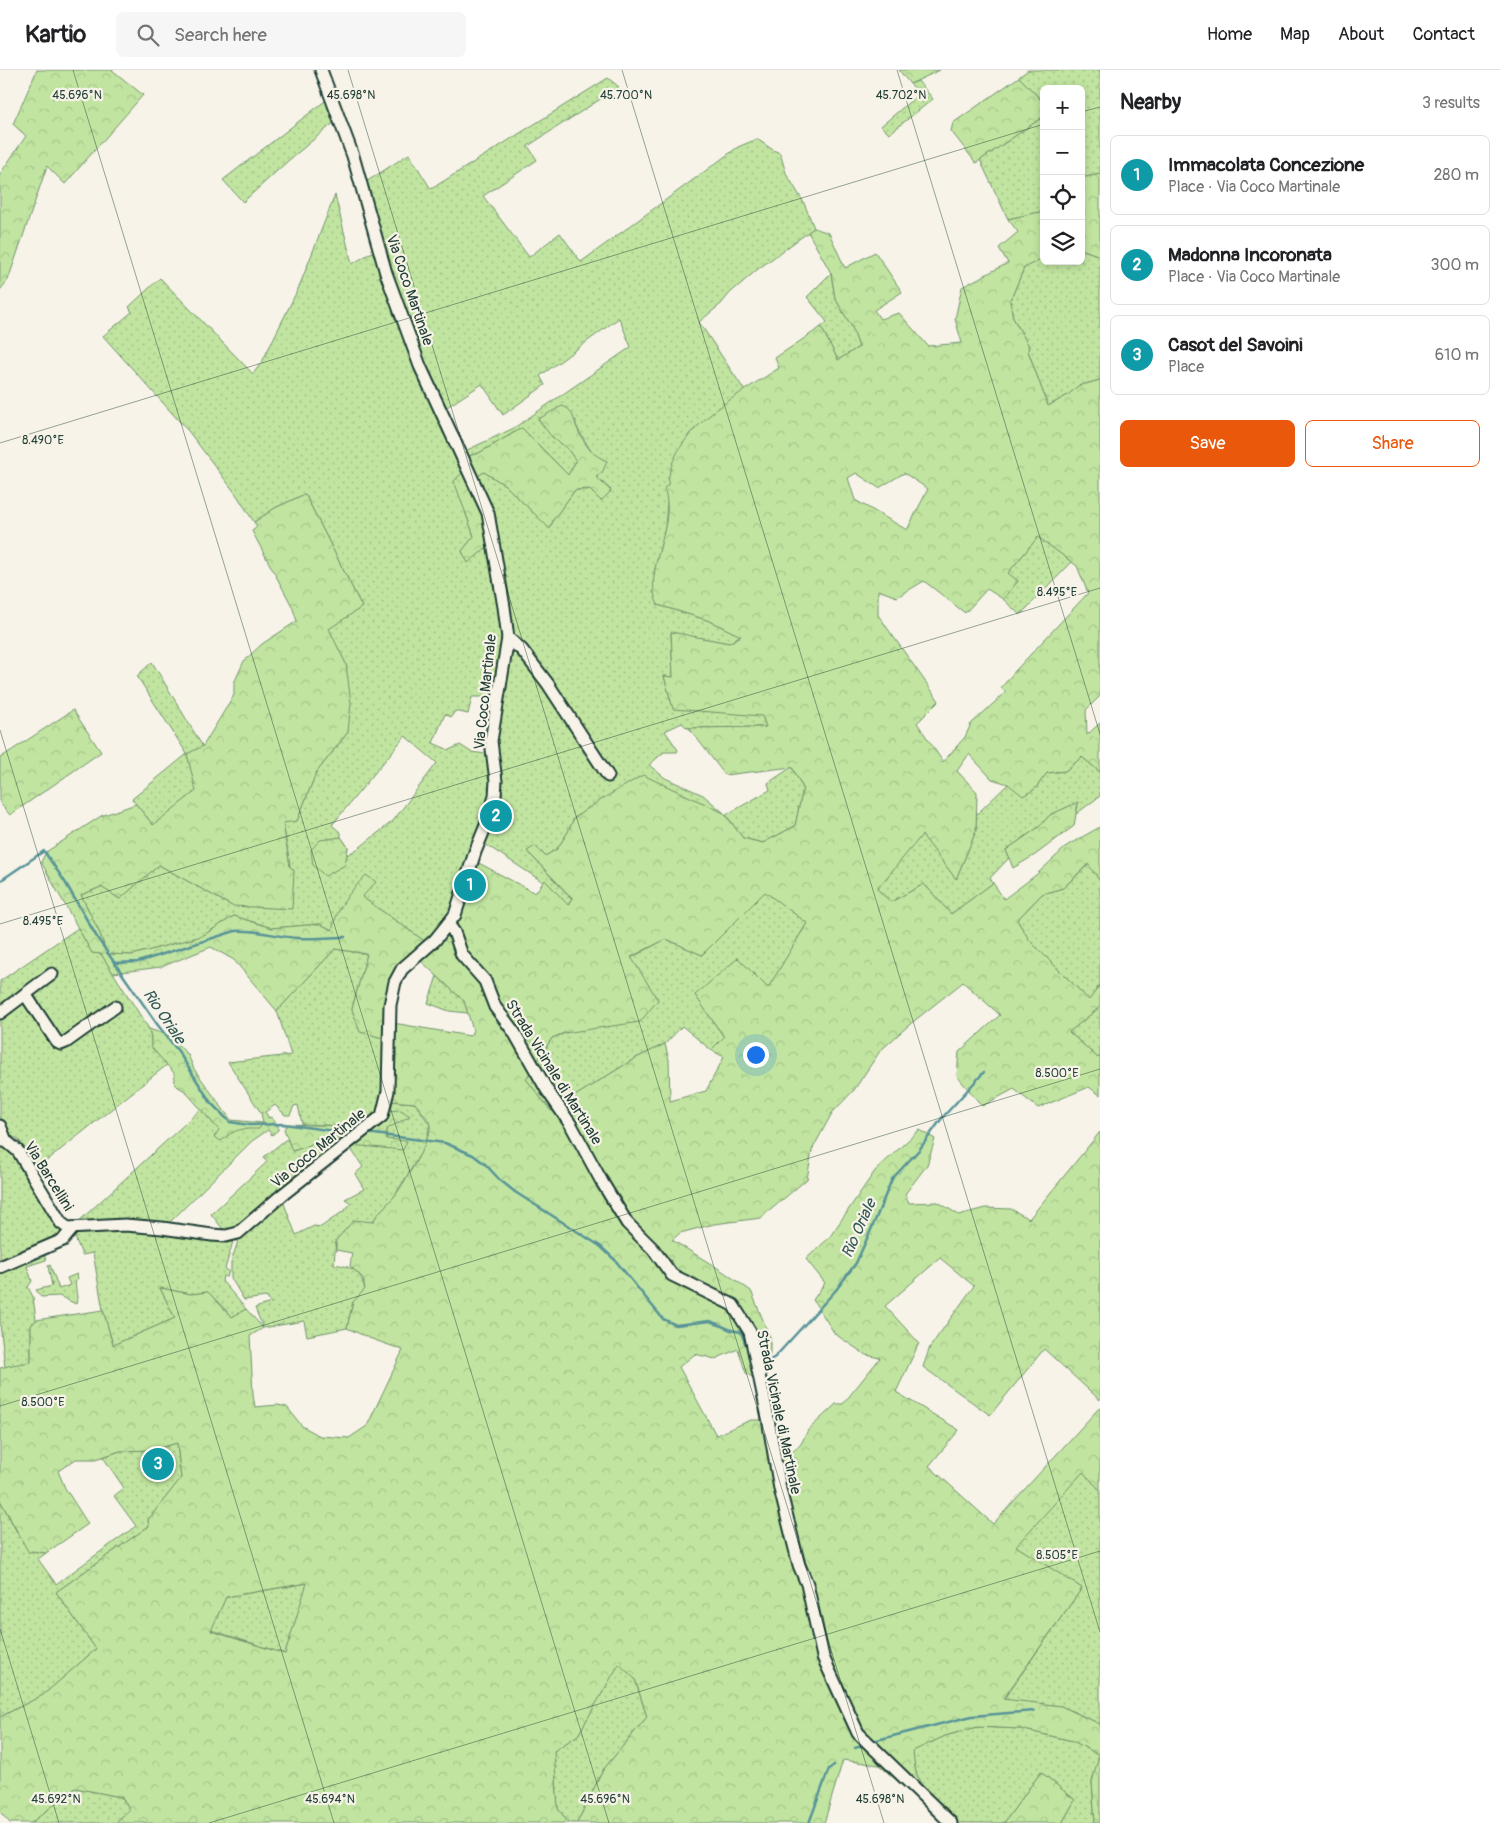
<!DOCTYPE html>
<meta charset="utf-8">
<style>
body{margin:0;font-family:Pangolin,sans-serif;background:#f6f6f6;color:#202124}
.controls{position:absolute;right:15px;top:15px;display:grid;overflow:hidden;border-radius:8px;box-shadow:0 2px 8px #0003}
.controls button{width:45px;height:45px;display:grid;place-items:center;padding:0;border:0;border-bottom:1px solid #e0e0e0;background:#fff;color:#202124;font:25px sans-serif}
.you{position:absolute;left:755px;top:984px;width:18px;height:18px;margin:-12px;border:4px solid #fff;border-radius:50%;background:#1a73e8;box-shadow:0 0 0 8px #1a73e833}
.badge{display:grid;place-items:center;width:32px;height:32px;border-radius:50%;background:#ea580c;color:#fff;font-size:16px;font-weight:700}
.pin{position:absolute;translate:-50% -50%;border:2px solid #fff;box-shadow:0 1px 5px #0006}
.list{margin:0;padding:0;list-style:none}
h2{display:flex;justify-content:space-between;align-items:center;height:65px;margin:0;padding:0 20px;font-size:21px}
h2 small{font-size:16px;font-weight:400;color:#757577}
.list li{display:grid;grid-template-columns:32px 1fr auto;gap:15px;align-items:center;box-sizing:border-box;height:80px;margin:0 10px 10px;padding:0 10px;border:1px solid #e0e0e0;border-radius:8px}
.list b{display:block;font-size:19px;white-space:nowrap}
.list p{margin:0;font-size:16px;white-space:nowrap;color:#757577}
.list em{font-size:16px;font-style:normal;color:#757577}
.actions{display:flex;gap:10px;padding:15px 20px}
.actions a{flex:1;padding:11px 0;border:1px solid #ea580c;border-radius:8px;text-align:center;font-size:18px;color:#ea580c}
.actions .main{background:#ea580c;color:#fff}
.icon{flex:none;width:28px;height:28px;fill:none;stroke:currentColor;stroke-width:2;stroke-linecap:round;stroke-linejoin:round}
.map{position:relative;flex:none;width:1100px;height:1753px;overflow:hidden}
header{display:flex;align-items:center;gap:30px;box-sizing:border-box;height:70px;padding:0 25px;background:#fff;border-bottom:1px solid #e0e0e0}
header strong{font-size:24px}
nav{display:flex;gap:28px;margin-inline-start:auto;font-size:18px}
.search{width:350px;height:45px;background:#f6f6f6;display:flex;align-items:center;gap:12px;box-sizing:border-box;padding:0 18px;border-radius:8px;color:#757577;font-size:19px}
main{display:flex}
aside{flex:1;background:#fff}
.map>svg:first-child{display:block}
</style>
<header>
<strong>Kartio</strong>
<div class="search"><svg class="icon" aria-label="search" viewBox="0 0 24 24"><circle cx="10" cy="10" r="6"/><path d="M15 15l6 6"/></svg>Search here</div>
<nav><a>Home</a><a>Map</a><a>About</a><a>Contact</a></nav>
</header>
<main>
<div class="map">
<svg width="1100" height="1753" viewBox="0 0 1100 1753">
<defs>
<pattern id="grass-dots" width="8" height="8" patternUnits="userSpaceOnUse" patternTransform="scale(1.25)"><rect width="8" height="8" fill="#c1e5a0"/><path d="M2 2h.1M6 6h.1" fill="none" stroke="#a5c58a" stroke-width="1.8" stroke-linecap="round"/></pattern>
<pattern id="forest-crowns" width="20" height="18" patternUnits="userSpaceOnUse" patternTransform="scale(1.25)"><rect width="20" height="18" fill="#c1e5a0"/><path d="M2 6a3 3 0 1 1 6 0M12 15a3 3 0 1 1 6 0" fill="none" stroke="#a5c58a"/></pattern>
</defs>
<rect width="100%" height="100%" fill="#f7f3e8"/>
<filter id="ink" filterUnits="userSpaceOnUse"><feTurbulence type="fractalNoise" baseFrequency=".02" numOctaves="2"/><feDisplacementMap in="SourceGraphic" scale="10" xChannelSelector="R" yChannelSelector="G"/><feConvolveMatrix kernelMatrix="1 2 1 2 8 2 1 2 1" color-interpolation-filters="sRGB"/></filter>
<g filter="url(#ink)">
<!-- grass -->
<g fill="url(#grass-dots)" stroke="#70916a" fill-rule="evenodd">
<polygon points="1028,0 1100,0 1100,104 1081,108 1081,19 1044,19 1044,33 1019,7"/>
<polygon points="608,8 619,17 528,76 537,90 483,126 529,187 560,163 581,192 738,77 757,69 773,80 780,83 786,103 804,133 814,158 758,199 730,223 721,234 699,252 745,321 717,339 689,364 669,408 665,458 654,503 658,535 707,550 741,565 729,573 671,563 673,607 664,606 673,638 762,645 766,657 687,658 682,653 665,661 678,680 677,682 664,682 649,695 665,708 703,725 724,743 643,706 574,748 568,762 557,779 545,786 527,781 572,829 568,836 545,810 543,812 482,772 489,757 494,682 510,565 477,406 484,402 505,415 550,458 553,450 575,420 611,420 596,407 591,381 576,356 576,350 551,366 567,378 576,391 568,405 522,358 479,383 465,387 463,382 514,358 631,277 619,248 540,306 545,315 503,345 482,314 444,339 409,257 363,114 409,84 431,119"/>
<polygon points="918,11 933,29 889,64 881,56 920,23 910,14"/>
<polygon points="329,28 337,50 289,90 243,132 223,110"/>
<polygon points="1044,46 1044,141 1008,149 980,90"/>
<path d="M335,125l17,69 22,-13 91,219 1,44 8,22 -12,15 6,11 22,-17 14,93 -10,59h-22l-4,17 -13,-3 -4,6 -6,-3 -12,29 16,7 11,-5 11,7 15,2 5,13 1,27 -39,121 -27,27 -64,-45 4,-22 -34,55 -12,-6 -48,4 -38,-12 -32,20 -70,19 -25,-1 -7,-20 -19,-39 20,-8 19,12 39,-34 73,41 58,-39 -7,-45 14,-1 19,-48 32,-41 -2,-68 -18,-35 34,-22 -57,-113 -30,14 -21,14 -18,-28 -47,-62 -86,-96 29,-24 -3,-5 31,-29 93,96 9,-12 37,-75zM405,666l32,27 -44,58 -34,27 -12,7 1,-8 -7,-10v-4l-9,-8z"/>
<polygon points="1081,179 1100,186 1100,310 1078,316 1068,325 1048,336 1028,281 1029,276 1013,248 1010,231 1024,198 1043,187 1044,191 1081,191"/>
<polygon points="831,203 835,228 852,257 859,277 838,290 821,257 827,252 807,227"/>
<polygon points="1038,467 1072,492 1020,545 1003,529 1018,511 1007,504"/>
<polygon points="152,592 203,677 187,684 197,721 153,755 132,729 187,684 137,606"/>
<polygon points="1082,687 1100,702 1100,726 1076,744 1078,733 1050,745 1039,757 1006,780 1009,788 990,808 993,813 951,844 924,814 891,832 877,819 922,764 956,809 976,761 976,745 1008,714 1035,719 1047,703 1065,701"/>
<polygon points="792,697 803,718 795,756 763,773 743,768 726,745 770,720 768,713"/>
<polygon points="1089,794 1100,811 1100,915 1089,931 1030,871 1017,850 1042,824 1063,818"/>
<polygon points="765,821 807,853 768,919 695,925 724,967 711,980 682,956 665,974 634,989 551,1041 526,1009 552,968 658,930 631,888 666,869 702,885"/>
<polygon points="78,858 92,883 101,884 149,959 151,967 151,977 168,994 35,1100 19,1070 8,1064 0,1051 0,946 59,903 55,898 0,940 0,911"/>
<polygon points="335,879 367,884 352,939 387,969 381,1041 358,1061 343,1056 302,1054 298,1035 294,1036 290,1045 285,1045 275,1035 265,1042 269,1048 271,1047 278,1055 278,1060 272,1065 268,1060 252,1071 166,1156 77,1153 201,1039 219,1060 230,1062 239,1059 259,1058 263,1053 261,1043 228,992 291,985 277,941"/>
<polygon points="437,906 464,931 468,943 449,941 428,933"/>
<polygon points="1100,937 1100,986 1098,988 1069,962"/>
<path d="M391,1031l24,2 15,22 -6,23 -30,49 -17,18 -4,7 -37,18 -2,24c18,3 27,6 31,26l-12,12 -6,26 -40,8 -3,-15 -41,7 -8,-20 16,-5 -5,-6 -22,3 -13,-22v-16l8,-24 44,-37 13,34 18,-9 7,1 24,-17 6,-7 -6,-4 19,-10 -9,-15 8,-7 -12,-18v-4l35,-6 1,-11 22,-12 -22,-5z"/>
<polygon points="318,1067 348,1069 246,1153 230,1161 223,1159 211,1144 267,1092 264,1087 285,1070 288,1070 293,1081 310,1075"/>
<polygon points="0,1076 10,1078 16,1085 63,1163 0,1191"/>
<polygon points="100,1158 234,1168 225,1199 229,1201 227,1207 223,1206 222,1211 246,1239 232,1247 208,1222 191,1224 160,1218 175,1248 113,1275 103,1240 93,1183 82,1185 74,1165 78,1160"/>
<polygon points="43,1181 46,1190 27,1196 32,1211 28,1217 33,1227 36,1250 31,1256 31,1293 5,1297 0,1254 0,1199"/>
<path d="M50,1195l9,24 11,-4 -3,-7 10,-4 1,5 -2,1c-2,9 3,16 0,24l-17,-8 -18,1 -5,-7 16,-4 -4,-20z"/>
<polygon points="177,1373 181,1408 148,1450 149,1456 56,1522 96,1579 43,1625 0,1647 0,1430 19,1466 31,1481 46,1483 38,1489 56,1514 136,1456 114,1426 124,1418 103,1387 120,1381 153,1380"/>
<polygon points="1083,1401 1100,1420 1100,1654 1061,1636 1003,1630 1082,1518 1015,1476"/>
<polygon points="308,1513 285,1584 211,1560 226,1527"/>
<polygon points="619,1593 635,1609 647,1647 603,1700 577,1753 569,1753 558,1739 554,1681 578,1665"/>
<polygon points="977,1657 1020,1659 1073,1671 1100,1685 1092,1712 1095,1753 1062,1753 1075,1730 1041,1702 1004,1753 954,1753 919,1719 921,1716 915,1699 912,1681 945,1666"/>
<polygon points="75,1718 121,1727 130,1739 115,1753 31,1753"/>
</g>
<!-- forest -->
<g fill="url(#forest-crowns)" stroke="#70916a" fill-rule="evenodd">
<polygon points="37,0 112,0 143,25 65,114 47,96 8,210 0,220 0,104 26,66 13,54"/>
<polygon points="899,0 940,0 910,14"/>
<polygon points="1019,7 1044,33 1044,46 976,93 951,61 953,53"/>
<polygon points="1100,104 1100,186 1081,179 1081,108"/>
<path d="M1044,141v46l-20,11 -14,33 3,17 16,28 -1,5 20,55 20,-11 10,-9 22,-6v316l-14,14 1,25 13,-12v49l-18,-15 -17,14 -18,2 -12,16 -12,7 -15,-12 -16,-5 -23,-25 -12,17 20,21 -1,39 -20,48 -34,-44 -45,54 14,13 33,-18 27,30 42,-31 11,16 32,-24 32,-30 32,-18v54l-12,-17 -25,24 -21,6 -25,26 13,21 59,59 11,-15v22l-31,25 29,26 2,-2v39l-11,-8 -51,21 -24,-19 -32,17 -25,-30 2,-24 41,-37 -37,-33 -54,43 -29,26 -26,39 -22,23 -20,37 -5,29 -46,39 -47,6 -34,9 -8,7 52,32 27,19 19,46v18l-18,22 -6,-4 -8,-24 -23,10 -20,-5 -16,13 37,68 35,-15h11l17,7 7,26 3,2 12,-11 7,-14 28,-26h7l37,-46 -14,-3 -31,-21 -22,-34 12,-17 -19,-24 23,-21 46,-67 44,-41 16,9 -8,26 -22,29 4,9 29,-1 21,13 26,-7 26,1 18,10 71,-87v268l-56,-51 -54,66 -67,-48 7,-20 44,-61 -34,-28 -55,48 34,37 -23,49 63,38 -30,36 64,58 107,-117v83l-17,-18 -67,74 66,42 -79,111 58,7 39,18v99h-5l-3,-41 7,-27 -26,-14 -53,-12 -43,-2 -32,9 -32,15 2,18 6,17 -9,8 -33,-29 -36,-5 -19,63h-247l26,-53 44,-53 -12,-38 -16,-15 -41,71 -24,16 4,58 11,14h-454l15,-14 -9,-12 -46,-9 -44,35h-21l-10,-11v-95l43,-22 53,-46 -40,-57 93,-66 -1,-6 33,-42 -4,-35 -24,7 -33,1 -24,8h-20l-18,12 7,17 23,36 -42,29 -15,-2 -2,2 -29,-53v-132l12,-3 19,-3v-36l5,-6 67,-10 10,35 62,-27 -15,-30 31,6 17,-2 24,25 14,-8 17,19 -13,8 3,59 2,12 23,-2 9,2 15,19 18,10 29,2 18,-12 36,-76 -34,-12 -22,-10 6,-26 12,-13 -2,-11 -13,-12 2,-13 -16,-3v-10l18,-20 19,2c5,-10 13,-16 20,-24 8,-9 40,-62 37,-73 -1,-7 -11,-16 -15,-22l-24,-2 2,-78 77,13 3,-6 -9,-29 -44,-41 34,-35 21,-64 60,32 10,-13 23,25 4,-7 -45,-47 8,-5 10,10 12,-7 11,-17 6,-14 23,-16 46,-27 81,38 19,25 20,5 32,-17 8,-38 -11,-21 -67,8 -36,-47 77,-1 -4,-11 -89,-7 -9,-33 9,1 -2,-45 58,11 12,-7 -34,-16 -49,-15c-17,-33 20,-79 6,-117l4,-3c2,-55 70,-90 111,-117l-4,-10 46,-31 17,33 21,-13 -7,-20 -17,-29 -4,-25 -23,-41 6,-4 15,5 16,35 30,-16 27,40 -28,18 6,9 19,-6 29,33 34,-3 -7,-24 7,-32 46,-24 -9,-15 19,-16 -10,-13zM856,403l23,15 25,-15 24,16 -21,41 -52,-30 -7,-22zM1038,467l39,29 11,27 -73,78 -14,17 5,4 -35,32 -6,13 -22,25 -26,-39 22,-22 -61,-86v-25l19,7 27,-16 41,32 22,-24 16,10 15,-18 -10,-8zM765,822l42,31 -39,65 -30,-30 -43,37 29,42 -13,13 13,7 -18,34 -36,10 -1,-41 -4,-16 -31,15 -83,52 -25,-32 26,-41 12,-5 76,-11 18,-22 -27,-43 35,-18 36,16zM307,1513l-22,71 -74,-23 15,-34z"/>
<path d="M562,336c12,3 11,14 15,22 3,7 8,16 13,22 4,5 11,8 17,11l-4,10 -7,6 15,14 -10,10 -12,-12 -14,1 -22,30 -3,9 -45,-44 -21,-13 -6,4 5,9 -3,3 -15,-31 14,-4 43,-25 46,47 8,-14 -9,-13 -16,-12 -13,-17z"/>
<polygon points="465,400 485,443 490,475 468,493 462,481 474,466 454,411"/>
<path d="M305,424l57,113 -33,22 17,35 5,39 -3,29 -32,41 -19,48 -14,2 7,44 4,3 -2,39 -60,-3 -73,-41 -39,34 -19,-12 -20,8 19,39 7,20 25,1 70,-19 32,-20 38,12 48,-4 12,6c6,-24 17,-37 34,-55l10,7 -14,15 64,45 -26,26 -13,71 -27,-7 -8,-23 15,-55 -32,-5 -58,62 -43,-51 -23,-13 -50,20 -48,6 -12,-19 -9,-1 -51,-91 5,-10 55,-36 35,-12 17,21 43,-34 -9,-37 16,-8 31,-51v-12l10,-22 18,-17 35,-23 -5,-15 -40,-75 5,-4 -3,-5 21,-14z"/>
<polygon points="73,640 101,682 10,745 0,733 0,688"/>
<polygon points="1078,732 1074,756 1035,785 1013,798 1006,780 1039,757 1050,745"/>
<polygon points="341,767 348,777 345,795 325,806 313,795 311,780 320,770"/>
<path d="M149,959l21,7 18,19 6,14 37,51 32,3 -4,6c-18,0 -24,-1 -38,12l-7,-4 5,-7 -34,-39 -10,-6 -1,-12 -23,-26v-10z"/>
<polygon points="401,1040 410,1046 387,1059 386,1069 407,1071 403,1080 351,1075 387,1041"/>
<polygon points="288,1054 343,1056 358,1061 348,1069 318,1067 310,1075 292,1081 284,1059"/>
<polygon points="1041,1702 1075,1730 1062,1753 1004,1753"/>
</g>
<g fill="none" stroke-linecap="round" stroke-linejoin="round">
<!-- stream -->
<g stroke="#589398" stroke-width="2.5">
<polyline points="0,811 44,781 65,812 98,869 157,954 178,981 211,1033 230,1052 249,1055 284,1054 334,1061 355,1062"/>
<path d="M115,893l23,-1 97,-31c21,-2 42,6 63,7 15,1 31,-1 47,-1"/>
<polyline points="366,1063 445,1073 473,1085 485,1094 499,1109"/>
<polyline points="500,1110 515,1122 600,1176 615,1190 663,1249 676,1255 710,1251 731,1260 741,1262 745,1273"/>
<polyline points="761,1296 775,1287 836,1220 856,1193 874,1153 892,1109 919,1080 942,1048 984,1002"/>
<polyline points="873,1671 972,1646 1034,1641"/>
<polyline points="855,1678 865,1675"/>
<polyline points="809,1753 829,1699 834,1695"/>
</g>
<defs>
<g id="minor">
<polyline points="508,568 522,580 548,614 608,706"/>
<polyline points="448,854 454,862 462,885 485,911 495,937 514,962 547,1020 571,1055 602,1112 627,1153 653,1179 672,1205 733,1235 750,1262 767,1343 780,1419 799,1495 807,1514 823,1587 858,1663 951,1753"/>
<polyline points="25,924 57,972 61,974 66,972 115,937"/>
<polyline points="0,943 52,904"/>
<polyline points="0,1056 6,1071"/>
<polyline points="0,1071 6,1071 18,1081 61,1153 68,1158 125,1155 162,1158 212,1165 226,1166 238,1163 282,1125 382,1046 388,1021 390,935 395,912 402,899 435,870 455,845 475,782 489,748 495,726 496,711 491,671 508,568 504,537 488,443 420,296 386,203 353,86 321,0"/>
<polyline points="0,1197 63,1170 73,1158"/>
</g>
</defs>
<!-- minor casing -->
<use href="#minor" stroke="#1f3d34" stroke-width="15"/>
<!-- minor -->
<use href="#minor" stroke="#f7f3e8" stroke-width="11"/>
</g>
</g>
<!-- ticks -->
<path fill="none" stroke="#1f3d34" stroke-width="1" stroke-opacity="0.45" d="M73,0l536,1753M348,0l536,1753M622,0l478,1562M897,0l203,664M1081,42l19,-5M0,373l1044,-319M0,660l334,1093M0,854l1100,-336M0,1336l1100,-337M0,1559l59,194M209,1753l891,-272"/>
<g text-anchor="middle" stroke-width="4.5" stroke-linejoin="round" paint-order="stroke">
<!-- street labels -->
<g font-size="15" fill="#1f3d34" stroke="#f7f3e8">
<text transform="translate(410 220) rotate(71)" y="5">Via Coco Martinale</text>
<text transform="translate(485 622) rotate(-84)" y="5">Via Coco Martinale</text>
<text transform="translate(554 1002) rotate(58)" y="5">Strada Vicinale di Martinale</text>
<text transform="translate(318 1078) rotate(-39)" y="5">Via Coco Martinale</text>
<text transform="translate(49 1106) rotate(58)" y="5">Via Barcellini</text>
<text transform="translate(779 1342) rotate(78)" y="5">Strada Vicinale di Martinale</text>
</g>
<!-- water labels -->
<g font-size="16" font-style="italic" fill="#325a55" stroke="#f7f3e8">
<text transform="translate(165 946) rotate(56)" y="6">Rio Oriale</text>
<text transform="translate(858 1158) rotate(-66)" y="6">Rio Oriale</text>
</g>
</g>
<g font-size="12" text-anchor="middle" fill="#1f3d34" stroke="#f7f3e8" stroke-width="4.5" stroke-linejoin="round" paint-order="stroke">
<text x="77" y="29">45.696°N</text>
<text x="351" y="29">45.698°N</text>
<text x="626" y="29">45.700°N</text>
<text x="901" y="29">45.702°N</text>
<text x="43" y="374">8.490°E</text>
<text x="1057" y="526">8.495°E</text>
<text x="43" y="855">8.495°E</text>
<text x="1057" y="1007">8.500°E</text>
<text x="43" y="1336">8.500°E</text>
<text x="1057" y="1489">8.505°E</text>
<text x="56" y="1733">45.692°N</text>
<text x="330" y="1733">45.694°N</text>
<text x="605" y="1733">45.696°N</text>
<text x="880" y="1733">45.698°N</text>
</g>
</svg>
<div class="controls">
<button>+</button>
<button>−</button>
<button><svg class="icon" aria-label="locate" viewBox="0 0 24 24"><circle cx="12" cy="12" r="6"/><path d="M12 2v4M12 18v4M2 12h4M18 12h4"/></svg></button>
<button><svg class="icon" aria-label="layers" viewBox="0 0 24 24"><path d="M12 4l9 5-9 5-9-5zM3 14l9 5 9-5"/></svg></button>
</div>
<div class="you"></div>
<div class="pin badge" style="left:470px;top:815px;background:#0f9aa8">1</div>
<div class="pin badge" style="left:496px;top:746px;background:#0f9aa8">2</div>
<div class="pin badge" style="left:158px;top:1394px;background:#0f9aa8">3</div>
</div>
<aside>
<h2>Nearby<small>3 results</small></h2>
<ul class="list">
<li><span class="badge" style="background:#0f9aa8">1</span><div><b>Immacolata Concezione</b><p>Place · Via Coco Martinale</p></div><em>280 m</em></li>
<li><span class="badge" style="background:#0f9aa8">2</span><div><b>Madonna Incoronata</b><p>Place · Via Coco Martinale</p></div><em>300 m</em></li>
<li><span class="badge" style="background:#0f9aa8">3</span><div><b>Casot del Savoini</b><p>Place</p></div><em>610 m</em></li>
</ul>
<div class="actions"><a class="main">Save</a><a>Share</a></div>
</aside>
</main>
